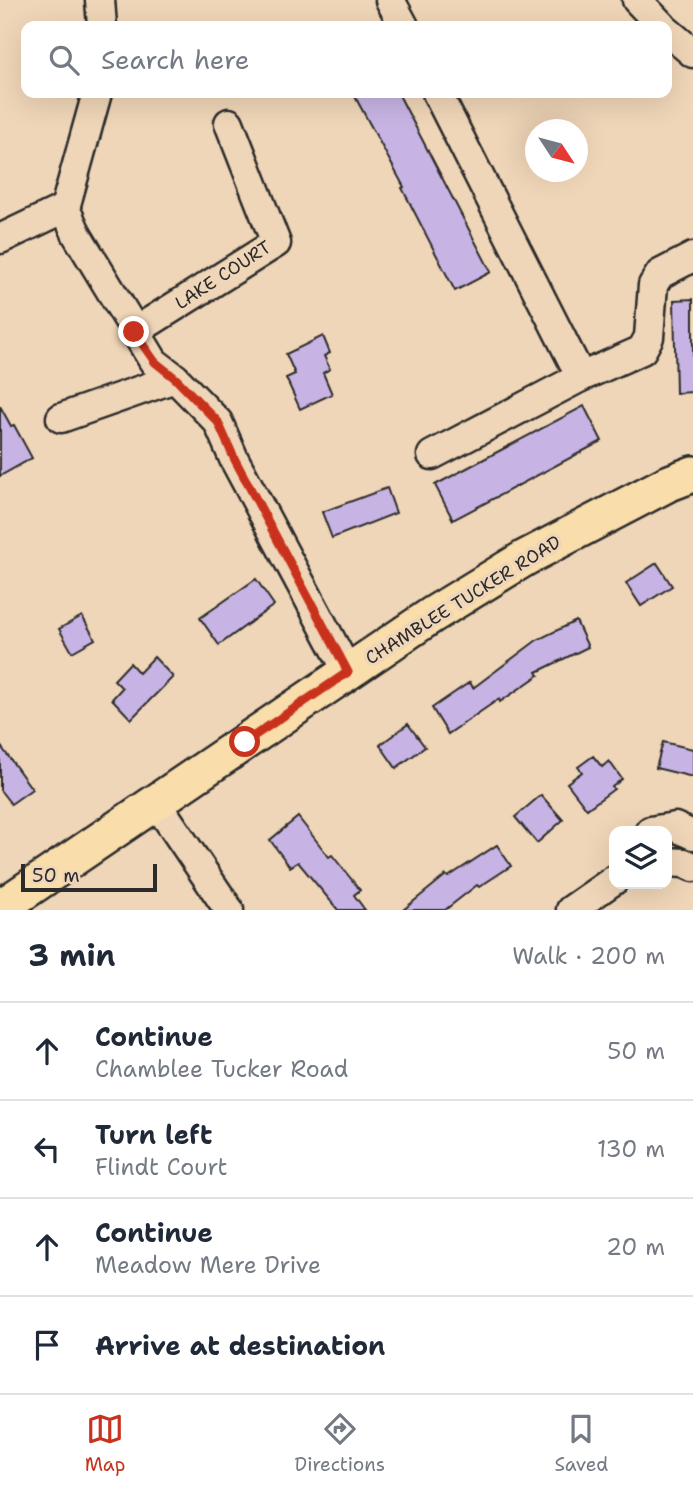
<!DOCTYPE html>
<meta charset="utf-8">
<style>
body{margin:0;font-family:"Shantell Sans",sans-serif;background:#f2f2f3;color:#1f2937}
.controls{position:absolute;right:21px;bottom:21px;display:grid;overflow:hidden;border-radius:14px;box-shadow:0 7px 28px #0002}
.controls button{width:63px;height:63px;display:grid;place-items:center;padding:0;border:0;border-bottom:2px solid #e0e1e3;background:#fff;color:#1f2937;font:35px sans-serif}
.compass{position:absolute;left:525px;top:119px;width:63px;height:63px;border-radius:50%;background:#fff;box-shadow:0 7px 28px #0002;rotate:126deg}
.scale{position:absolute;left:21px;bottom:18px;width:136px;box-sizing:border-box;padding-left:7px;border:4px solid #2b2b2b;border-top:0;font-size:19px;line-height:24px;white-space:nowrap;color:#2b2b2b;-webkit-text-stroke:5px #f0d6b8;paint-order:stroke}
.stop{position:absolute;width:21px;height:21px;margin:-16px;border:5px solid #c8321e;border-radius:50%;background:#fff}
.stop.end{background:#c8321e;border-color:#fff;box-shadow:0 2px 7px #0008}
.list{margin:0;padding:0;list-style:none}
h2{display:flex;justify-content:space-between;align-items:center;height:91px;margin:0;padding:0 28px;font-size:30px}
h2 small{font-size:23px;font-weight:400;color:#747a83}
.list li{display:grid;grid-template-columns:46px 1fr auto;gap:21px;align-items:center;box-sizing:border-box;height:98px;padding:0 28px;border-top:2px solid #e0e1e3}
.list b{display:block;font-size:26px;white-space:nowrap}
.list p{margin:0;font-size:23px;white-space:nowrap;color:#747a83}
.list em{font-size:23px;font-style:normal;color:#747a83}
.icon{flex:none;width:38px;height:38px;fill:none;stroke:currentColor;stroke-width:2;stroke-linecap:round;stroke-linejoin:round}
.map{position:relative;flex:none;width:693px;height:910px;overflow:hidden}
.search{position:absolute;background:#fff;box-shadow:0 7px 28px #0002;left:21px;right:21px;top:21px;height:77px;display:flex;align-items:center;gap:18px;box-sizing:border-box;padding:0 24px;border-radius:14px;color:#747a83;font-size:26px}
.sheet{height:483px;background:#fff}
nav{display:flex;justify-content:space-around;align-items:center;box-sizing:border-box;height:98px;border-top:2px solid #e0e1e3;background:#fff;font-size:19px;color:#747a83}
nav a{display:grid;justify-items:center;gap:4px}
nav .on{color:#c8321e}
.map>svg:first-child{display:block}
</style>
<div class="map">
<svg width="693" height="910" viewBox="0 0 693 910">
<rect width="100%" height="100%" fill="#f0d6b8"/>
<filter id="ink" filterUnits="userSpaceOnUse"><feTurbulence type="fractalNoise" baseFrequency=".0143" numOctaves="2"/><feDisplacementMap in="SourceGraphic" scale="14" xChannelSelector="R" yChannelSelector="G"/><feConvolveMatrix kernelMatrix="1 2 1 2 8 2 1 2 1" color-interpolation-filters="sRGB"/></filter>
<g filter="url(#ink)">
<!-- building -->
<g fill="#c7b4e4" stroke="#2b2b2b" stroke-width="2">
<polygon points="353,93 398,93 491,272 455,291 402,188 404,187"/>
<polygon points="693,299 693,392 676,393 674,300"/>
<polygon points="323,336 330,353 324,356 330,369 323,373 332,394 300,409 286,378 295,374 286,354"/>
<polygon points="0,406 11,426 14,425 32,458 0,476"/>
<polygon points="584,406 602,441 453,520 435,485"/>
<polygon points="387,488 396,513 332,538 322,512"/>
<polygon points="657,563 672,586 641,606 626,583"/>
<polygon points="256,579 274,605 219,645 200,618"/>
<polygon points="82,616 95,639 72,652 59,629"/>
<polygon points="576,621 588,647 537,672 539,675 500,702 499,699 448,734 432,708 470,682 473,688 537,640"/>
<polygon points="154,657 173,677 131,719 112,699 122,688 114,680 130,663 139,673"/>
<polygon points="408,724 425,747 396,768 380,745"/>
<polygon points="663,742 693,749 693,777 656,768"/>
<polygon points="0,745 32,789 11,804 0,790"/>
<polygon points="593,756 602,767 609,761 622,779 612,787 614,789 587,809 567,783 582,772 578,767"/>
<polygon points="541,795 563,820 537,843 515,817"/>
<polygon points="298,817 329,857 332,855 360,890 354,895 365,910 338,910 298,862 290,867 270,840"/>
<polygon points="497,845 511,866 479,887 477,885 445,910 403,910 446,875 448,877"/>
</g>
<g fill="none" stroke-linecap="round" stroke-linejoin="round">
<defs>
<g id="minor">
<polyline points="100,0 102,26"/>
<polyline points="390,0 404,26"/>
<polyline points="637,0 662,26"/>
<polyline points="667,31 693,53"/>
<polyline points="437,93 581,377 642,350 649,337 653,285 660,274 693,257"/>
<polyline points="65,208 77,235 154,362 175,378 218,422 234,459 348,672"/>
<polyline points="65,208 97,93"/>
<polyline points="0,239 65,208"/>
<polyline points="134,332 276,243 229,123"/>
<polyline points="61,418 175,378"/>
<polyline points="432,455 581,377"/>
<polyline points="156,802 229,910"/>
<polyline points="650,831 675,827 693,835"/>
<polyline points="667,862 684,863 693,867"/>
<polyline points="571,910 614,880"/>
</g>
<polyline id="major" points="0,908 432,615 525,558 667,484 693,474"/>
</defs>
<!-- minor casing -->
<use href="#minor" stroke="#2b2b2b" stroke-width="33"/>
<!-- major casing -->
<use href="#major" stroke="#2b2b2b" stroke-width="40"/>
<!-- minor -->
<use href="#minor" stroke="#f0d6b8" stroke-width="28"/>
<!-- major -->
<use href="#major" stroke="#f9deab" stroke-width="35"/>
</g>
</g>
<g fill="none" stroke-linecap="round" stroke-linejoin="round" filter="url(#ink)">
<!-- route -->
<polyline stroke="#c8321e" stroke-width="9" points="134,332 155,362 175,378 218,422 234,458 348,672 245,742"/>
</g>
<g text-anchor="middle" stroke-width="7" stroke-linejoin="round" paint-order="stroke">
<!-- street labels -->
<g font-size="18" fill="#2b2b2b" stroke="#f0d6b8">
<text transform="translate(223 275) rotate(-33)" y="6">LAKE COURT</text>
<text transform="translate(463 600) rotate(-32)" y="6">CHAMBLEE TUCKER ROAD</text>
</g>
</g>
</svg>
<div class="controls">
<button><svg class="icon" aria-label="layers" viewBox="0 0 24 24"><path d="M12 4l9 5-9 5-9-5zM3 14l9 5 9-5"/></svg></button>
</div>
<svg class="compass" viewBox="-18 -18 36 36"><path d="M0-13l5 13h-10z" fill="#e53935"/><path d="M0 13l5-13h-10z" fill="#747a83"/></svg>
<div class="scale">50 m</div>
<div class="stop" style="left:245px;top:742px"></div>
<div class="stop end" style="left:134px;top:332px"></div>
<div class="search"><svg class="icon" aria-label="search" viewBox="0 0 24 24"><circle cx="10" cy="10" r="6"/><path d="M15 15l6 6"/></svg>Search here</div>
</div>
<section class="sheet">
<h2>3 min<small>Walk · 200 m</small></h2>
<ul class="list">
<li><svg class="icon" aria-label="ahead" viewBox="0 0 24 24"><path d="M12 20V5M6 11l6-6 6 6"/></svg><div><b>Continue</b><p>Chamblee Tucker Road</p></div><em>50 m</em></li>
<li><svg class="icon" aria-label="left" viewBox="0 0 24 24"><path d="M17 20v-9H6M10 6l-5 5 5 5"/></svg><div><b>Turn left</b><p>Flindt Court</p></div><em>130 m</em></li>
<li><svg class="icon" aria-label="ahead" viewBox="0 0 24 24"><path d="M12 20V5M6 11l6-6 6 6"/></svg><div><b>Continue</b><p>Meadow Mere Drive</p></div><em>20 m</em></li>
<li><svg class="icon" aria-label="arrive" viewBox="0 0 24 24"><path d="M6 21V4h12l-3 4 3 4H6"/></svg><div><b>Arrive at destination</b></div></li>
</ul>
</section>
<nav>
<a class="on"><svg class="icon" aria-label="map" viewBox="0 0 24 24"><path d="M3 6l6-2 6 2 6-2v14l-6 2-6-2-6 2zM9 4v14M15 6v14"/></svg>Map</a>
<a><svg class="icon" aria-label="directions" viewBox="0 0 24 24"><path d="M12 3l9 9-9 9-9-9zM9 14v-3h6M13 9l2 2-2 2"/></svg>Directions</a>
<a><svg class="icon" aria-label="saved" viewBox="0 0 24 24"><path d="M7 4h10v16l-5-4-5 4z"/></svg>Saved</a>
</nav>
